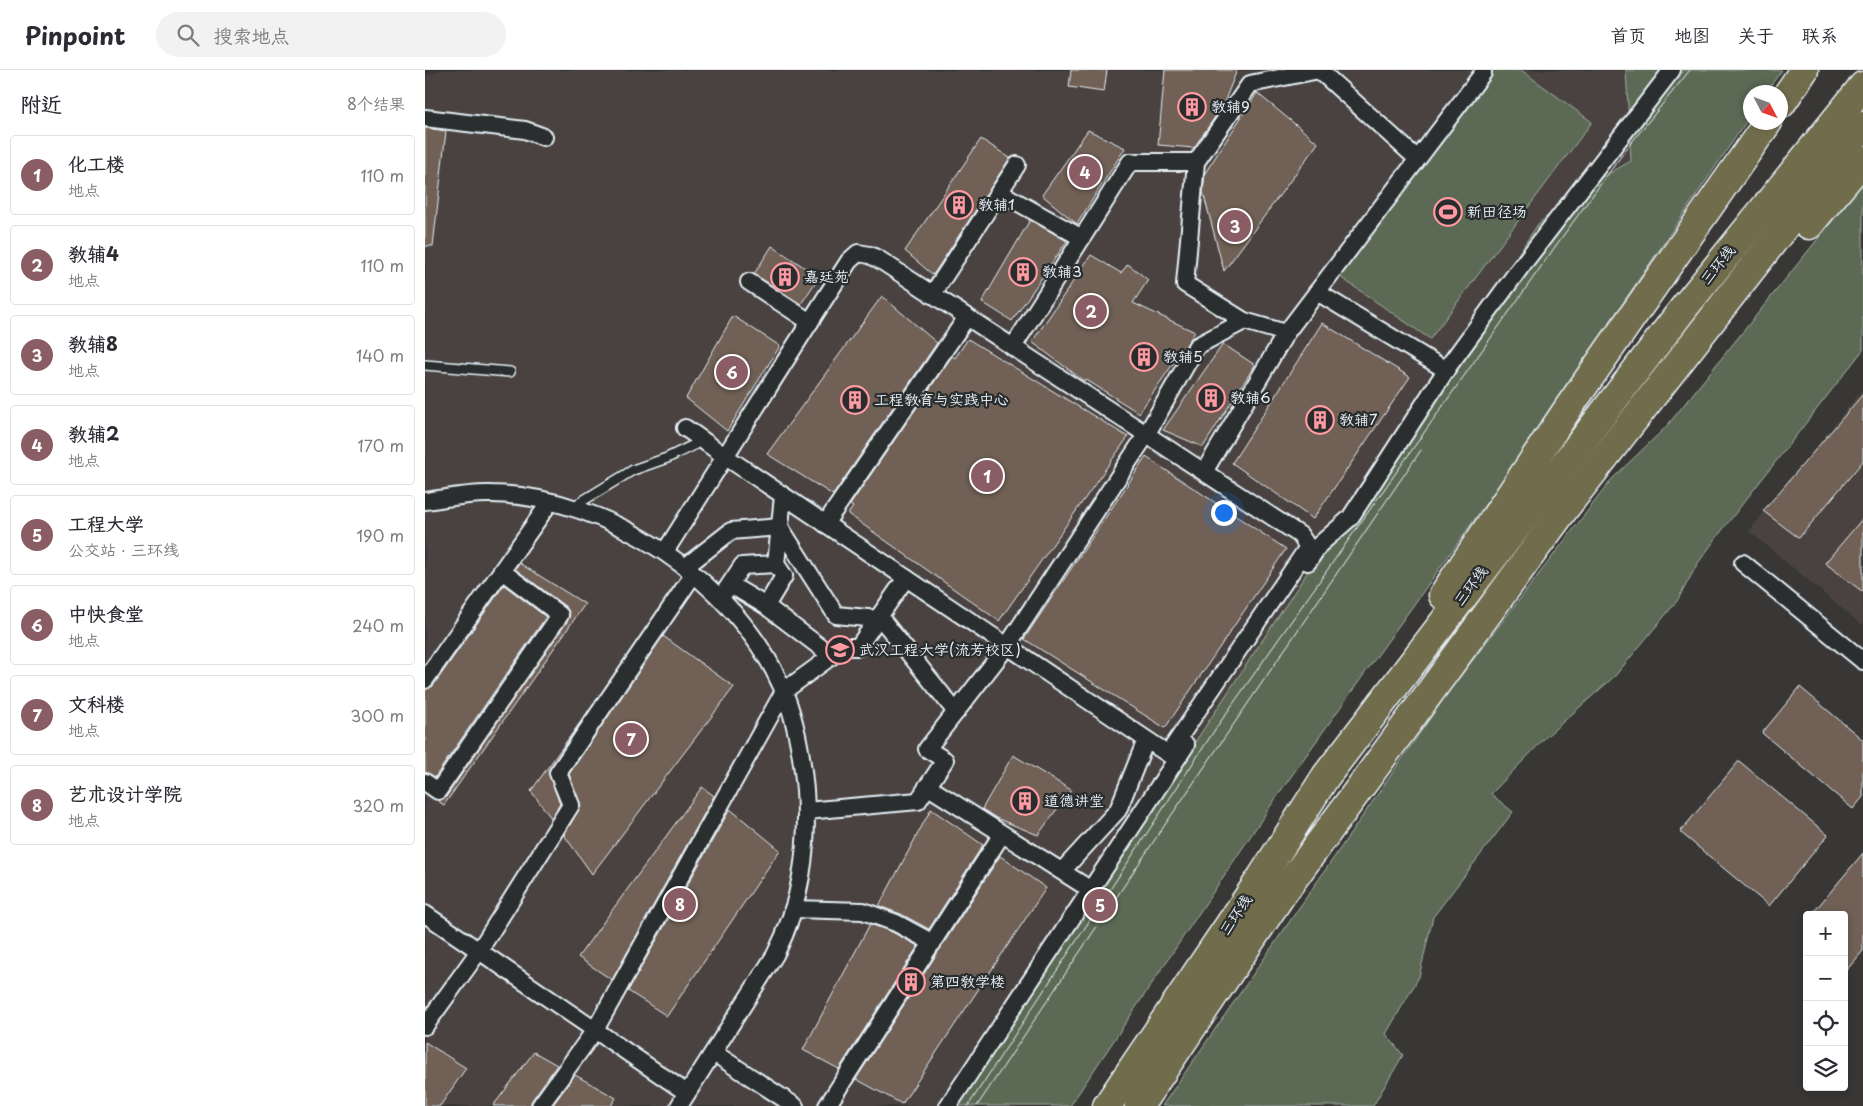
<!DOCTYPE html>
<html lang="zh">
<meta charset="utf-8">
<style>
body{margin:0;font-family:"Playpen Sans","LXGW WenKai TC",sans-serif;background:#f2f2f3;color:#2b2b33}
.controls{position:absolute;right:15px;bottom:15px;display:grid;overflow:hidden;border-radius:5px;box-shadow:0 2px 8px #0003}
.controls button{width:45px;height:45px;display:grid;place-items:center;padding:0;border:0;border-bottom:1px solid #e1e1e2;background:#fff;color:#2b2b33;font:25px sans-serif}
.compass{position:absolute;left:1318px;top:15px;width:45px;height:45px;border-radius:50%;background:#fff;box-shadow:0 2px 8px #0003;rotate:131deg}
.you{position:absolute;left:798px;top:442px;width:18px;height:18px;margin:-12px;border:4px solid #fff;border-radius:50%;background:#1a73e8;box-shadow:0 0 0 8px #1a73e833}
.badge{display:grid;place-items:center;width:32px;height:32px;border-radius:50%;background:#8a5d65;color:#fff;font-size:16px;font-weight:700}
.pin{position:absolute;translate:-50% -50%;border:2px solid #fff;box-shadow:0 1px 5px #0006}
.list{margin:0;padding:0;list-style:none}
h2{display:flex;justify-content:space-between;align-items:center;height:65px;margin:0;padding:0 20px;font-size:21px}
h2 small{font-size:16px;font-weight:400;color:#7c7c81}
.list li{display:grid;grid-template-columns:32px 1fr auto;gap:15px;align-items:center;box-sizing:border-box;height:80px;margin:0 10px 10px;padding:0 10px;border:1px solid #e1e1e2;border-radius:5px}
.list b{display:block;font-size:19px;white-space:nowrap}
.list p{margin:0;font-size:16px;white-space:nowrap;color:#7c7c81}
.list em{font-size:16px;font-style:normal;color:#7c7c81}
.icon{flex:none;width:28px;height:28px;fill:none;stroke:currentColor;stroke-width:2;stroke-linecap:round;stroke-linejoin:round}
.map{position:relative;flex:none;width:1438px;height:1036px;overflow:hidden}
header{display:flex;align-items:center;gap:30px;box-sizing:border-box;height:70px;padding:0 25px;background:#fff;border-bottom:1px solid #e1e1e2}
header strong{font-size:24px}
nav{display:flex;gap:28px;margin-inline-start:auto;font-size:18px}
.search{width:350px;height:45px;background:#f2f2f3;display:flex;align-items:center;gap:12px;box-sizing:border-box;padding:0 18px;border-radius:28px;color:#7c7c81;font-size:19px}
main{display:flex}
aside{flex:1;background:#fff}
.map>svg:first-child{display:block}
</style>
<header>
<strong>Pinpoint</strong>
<div class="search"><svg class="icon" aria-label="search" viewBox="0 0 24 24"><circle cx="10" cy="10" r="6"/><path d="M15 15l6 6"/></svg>搜索地点</div>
<nav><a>首页</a><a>地图</a><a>关于</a><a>联系</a></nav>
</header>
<main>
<aside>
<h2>附近<small>8个结果</small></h2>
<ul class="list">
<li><span class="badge">1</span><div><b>化工楼</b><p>地点</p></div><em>110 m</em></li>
<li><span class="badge">2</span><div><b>教辅4</b><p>地点</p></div><em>110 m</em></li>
<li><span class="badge">3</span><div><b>教辅8</b><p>地点</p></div><em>140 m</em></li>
<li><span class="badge">4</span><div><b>教辅2</b><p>地点</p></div><em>170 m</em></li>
<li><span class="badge">5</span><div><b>工程大学</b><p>公交站 · 三环线</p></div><em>190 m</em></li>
<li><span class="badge">6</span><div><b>中快食堂</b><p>地点</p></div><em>240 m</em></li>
<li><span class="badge">7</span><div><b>文科楼</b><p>地点</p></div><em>300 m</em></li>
<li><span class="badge">8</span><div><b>艺术设计学院</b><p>地点</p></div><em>320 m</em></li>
</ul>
</aside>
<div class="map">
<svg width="1438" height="1036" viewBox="0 0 1438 1036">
<rect width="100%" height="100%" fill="#383736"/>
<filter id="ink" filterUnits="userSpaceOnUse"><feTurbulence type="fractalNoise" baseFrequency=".02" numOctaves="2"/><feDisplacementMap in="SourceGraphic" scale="10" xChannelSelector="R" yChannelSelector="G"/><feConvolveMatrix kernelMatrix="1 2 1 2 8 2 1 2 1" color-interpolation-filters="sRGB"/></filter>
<g filter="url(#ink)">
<!-- built -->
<g fill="#48433f">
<polygon points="16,0 1201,0 1206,91 1151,122 529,1036 0,1036 0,6"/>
<polygon points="1438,319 1438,556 1324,461"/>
</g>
<!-- green -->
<g fill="#5b6b54" stroke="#a2aea6">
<polygon points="1051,0 1096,0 1167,52 1005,269 902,198"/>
<polygon points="1201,0 1357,0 1341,22 1326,22 1325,46 1077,411 855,722 645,1036 529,1036 1113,154 1151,122 1206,91"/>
<polygon points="1438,113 1438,280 1298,459 1273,493 1252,531 1190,606 1122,666 1066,724 1088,742 1008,847 994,907 961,964 978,985 948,1036 737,1036 1024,621 1187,409 1241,357"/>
</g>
<!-- building -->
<g fill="#6f6055" stroke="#e8f1f8">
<polygon points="646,0 682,0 679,22 644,17"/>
<polygon points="740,0 812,0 798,35 769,78 733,75"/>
<polygon points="832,23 893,73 799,201 778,122 780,103"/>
<polygon points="0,58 21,61 8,176 0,176"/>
<polygon points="663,60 700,78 652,154 617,125"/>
<polygon points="556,69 585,88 508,205 480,181"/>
<polygon points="605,150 642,171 587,251 557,232"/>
<polygon points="347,176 394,207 376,234 329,204"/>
<polygon points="666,185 696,203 703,194 723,210 708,233 770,262 714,343 660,309 659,311 607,272"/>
<polygon points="457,226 512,273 408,425 342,384"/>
<polygon points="308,246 355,276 302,361 261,328"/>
<polygon points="897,253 985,307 888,449 807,393"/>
<polygon points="543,269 703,367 574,551 423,444 428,437 425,435 527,286 530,288"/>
<polygon points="798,274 830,295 778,377 738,360"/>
<polygon points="1438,324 1438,391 1374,468 1338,441"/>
<polygon points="721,387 861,479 740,658 599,569"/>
<polygon points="1438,448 1438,522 1400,493"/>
<polygon points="94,493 160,534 19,735 13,731 21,727 145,546 141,537 90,499"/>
<polygon points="79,515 121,547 10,707 0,702 0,620 8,616"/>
<polygon points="238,566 309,617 167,804 139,765 156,736 144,704"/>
<polygon points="1375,617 1438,670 1438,727 1428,739 1337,663"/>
<polygon points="164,640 123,701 135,734 126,748 106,721"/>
<polygon points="588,685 646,720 613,765 571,748 557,739"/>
<polygon points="1314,691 1403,765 1344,836 1255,762"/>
<polygon points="277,717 289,726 187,910 153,887"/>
<polygon points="305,739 355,780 242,946 203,921"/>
<polygon points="506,739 558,775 504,859 476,844 454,836"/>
<polygon points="1438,783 1438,881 1419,903 1419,845 1386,845"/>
<polygon points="575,786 621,818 477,1034 431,1009"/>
<polygon points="445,854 467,862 493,876 414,999 378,980"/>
<polygon points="0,972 41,998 15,1036 0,1036"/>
<polygon points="109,982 132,995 107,1030 105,1036 68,1036"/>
<polygon points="150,1005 191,1028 186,1036 127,1036"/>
</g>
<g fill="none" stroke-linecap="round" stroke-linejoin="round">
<defs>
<g id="lane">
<polyline points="0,295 85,302"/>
<polyline points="146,438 208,400 242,388 279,370"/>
</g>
<g id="street">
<polyline points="894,0 988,85"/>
<polyline points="0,48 100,60 119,67"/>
<polyline points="574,122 657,168"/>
<polyline points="324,212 385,252"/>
<polyline points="892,222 1021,300"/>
<polyline points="507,225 592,95"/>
<polyline points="861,263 819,251 760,214 771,92 825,14 894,0"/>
<polyline points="588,277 705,92 771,92"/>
<polyline points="779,402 861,263 1058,3"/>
<path d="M0,431c23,-3 44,-8 67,-7 117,2 243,87 290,193 14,32 20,69 23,103 4,56 -4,115 -30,165l-96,151"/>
<polyline points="400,454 542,247"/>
<path d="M241,480c61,-96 121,-193 183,-289l9,-8 12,2 10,5 420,275 8,12 -140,207 -433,-291c-17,-11 -33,-24 -50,-35"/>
<polyline points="883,492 894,475 925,448 1025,294 1095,198 1247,0"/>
<polyline points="1318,493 1438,591"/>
<polyline points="260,497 306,461 355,457 411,545 453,549"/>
<polyline points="306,515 341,536 407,586"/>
<polyline points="299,523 317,496 351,494"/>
<polyline points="341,536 359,506 351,494 358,426"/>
<polyline points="454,546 531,642"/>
<polyline points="0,610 125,432"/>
<polyline points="0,712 13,721 135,545 77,501"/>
<polyline points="502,716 666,820"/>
<polyline points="381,741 493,731 520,690 502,679 582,576 721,365 772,276 819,251"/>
<polyline points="637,801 693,740 721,670"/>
<polyline points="368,839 438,841 471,853 508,873"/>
<polyline points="0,844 262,1023"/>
<polyline points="0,956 54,881 146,735 133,703 268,505"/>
<polyline points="289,983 370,1036"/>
<polyline points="115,1036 170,960 359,621 419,577 433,577 481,508"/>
<polyline points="402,1036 577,764"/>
<polyline points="523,1036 761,675"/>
</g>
<g id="highway">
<polyline points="1356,34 1379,0"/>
<polyline points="1384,155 1438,90"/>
<polyline points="1018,525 1144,337 1343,52"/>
<polyline points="682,1036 836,808 901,706 1258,239 1438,16"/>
<polyline points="714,1036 857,824 1140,438 1438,56"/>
</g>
</defs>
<!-- lane casing -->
<use href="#lane" stroke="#e8f1f8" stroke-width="12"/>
<!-- street casing -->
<use href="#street" stroke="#e8f1f8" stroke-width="20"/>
<!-- highway casing -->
<use href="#highway" stroke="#e8f1f8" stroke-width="31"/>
<!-- lane -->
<use href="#lane" stroke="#2a2d2e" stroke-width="9"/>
<!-- street -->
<use href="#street" stroke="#2a2d2e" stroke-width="16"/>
<!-- highway -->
<use href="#highway" stroke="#716c4b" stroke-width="28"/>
<!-- tram -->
<g stroke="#e8f1f8" stroke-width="1">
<polyline points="543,1036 791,658 1132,174 1202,78 1265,0"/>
<polyline points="552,1036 733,765 996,380"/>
</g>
</g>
</g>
<!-- icons -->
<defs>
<symbol id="building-ring" viewBox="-11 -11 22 22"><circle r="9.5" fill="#2a2d2e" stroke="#ff9aa2" stroke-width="1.5"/><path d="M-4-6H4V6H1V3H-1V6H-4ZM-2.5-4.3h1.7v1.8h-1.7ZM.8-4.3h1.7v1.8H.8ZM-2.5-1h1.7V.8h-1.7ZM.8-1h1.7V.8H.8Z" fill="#ff9aa2"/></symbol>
<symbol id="stadium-ring" viewBox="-11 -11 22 22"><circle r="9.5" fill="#2a2d2e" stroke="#ff9aa2" stroke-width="1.5"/><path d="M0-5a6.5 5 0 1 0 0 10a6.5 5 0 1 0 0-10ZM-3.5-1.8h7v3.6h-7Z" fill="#ff9aa2"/></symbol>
<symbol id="university-ring" viewBox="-11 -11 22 22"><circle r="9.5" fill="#2a2d2e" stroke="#ff9aa2" stroke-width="1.5"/><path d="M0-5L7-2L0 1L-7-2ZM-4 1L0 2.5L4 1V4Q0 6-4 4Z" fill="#ff9aa2"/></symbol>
</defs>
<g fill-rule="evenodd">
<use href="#building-ring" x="751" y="21" width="32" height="32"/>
<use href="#building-ring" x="518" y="119" width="32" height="32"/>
<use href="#stadium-ring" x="1007" y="126" width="32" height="32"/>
<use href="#building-ring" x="582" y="186" width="32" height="32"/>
<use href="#building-ring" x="344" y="191" width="32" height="32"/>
<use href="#building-ring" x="703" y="271" width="32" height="32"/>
<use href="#building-ring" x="770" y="312" width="32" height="32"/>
<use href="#building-ring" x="414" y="314" width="32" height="32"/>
<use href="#building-ring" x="879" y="334" width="32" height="32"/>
<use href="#university-ring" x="399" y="564" width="32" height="32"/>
<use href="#building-ring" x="584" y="715" width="32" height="32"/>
<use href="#building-ring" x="470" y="896" width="32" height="32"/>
</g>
<g text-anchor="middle" stroke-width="4.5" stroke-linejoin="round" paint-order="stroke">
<!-- poi labels -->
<g font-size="15" fill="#e8f1f8" stroke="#2a2d2e" text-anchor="start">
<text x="786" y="42">教辅9</text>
<text x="553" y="140">教辅1</text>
<text x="1042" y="147">新田径场</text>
<text x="617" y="207">教辅3</text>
<text x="379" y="212">嘉廷苑</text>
<text x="738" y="292">教辅5</text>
<text x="805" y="333">教辅6</text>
<text x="449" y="335">工程教育与实践中心</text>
<text x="914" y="355">教辅7</text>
<text x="434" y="585">武汉工程大学(流芳校区)</text>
<text x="619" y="736">道德讲堂</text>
<text x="505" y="917">第四教学楼</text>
</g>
<!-- street labels -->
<g font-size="15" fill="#e8f1f8" stroke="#2a2d2e">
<text transform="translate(1293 195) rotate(-51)" y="5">三环线</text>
<text transform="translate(1046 516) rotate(-53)" y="5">三环线</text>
<text transform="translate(811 845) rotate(-56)" y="5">三环线</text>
</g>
</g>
</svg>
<div class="controls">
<button>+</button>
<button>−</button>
<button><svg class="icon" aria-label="locate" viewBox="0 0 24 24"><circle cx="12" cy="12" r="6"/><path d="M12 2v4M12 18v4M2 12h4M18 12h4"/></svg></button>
<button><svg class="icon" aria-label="layers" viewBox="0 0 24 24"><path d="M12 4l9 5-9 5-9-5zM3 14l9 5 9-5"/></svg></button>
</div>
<svg class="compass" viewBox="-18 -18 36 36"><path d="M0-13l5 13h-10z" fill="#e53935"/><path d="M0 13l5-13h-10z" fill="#7c7c81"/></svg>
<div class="you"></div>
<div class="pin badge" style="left:562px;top:406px">1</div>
<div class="pin badge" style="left:666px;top:241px">2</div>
<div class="pin badge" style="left:810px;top:156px">3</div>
<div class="pin badge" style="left:660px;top:102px">4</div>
<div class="pin badge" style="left:675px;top:835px">5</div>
<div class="pin badge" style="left:307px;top:302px">6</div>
<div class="pin badge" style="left:206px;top:669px">7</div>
<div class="pin badge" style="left:255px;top:834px">8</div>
</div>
</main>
